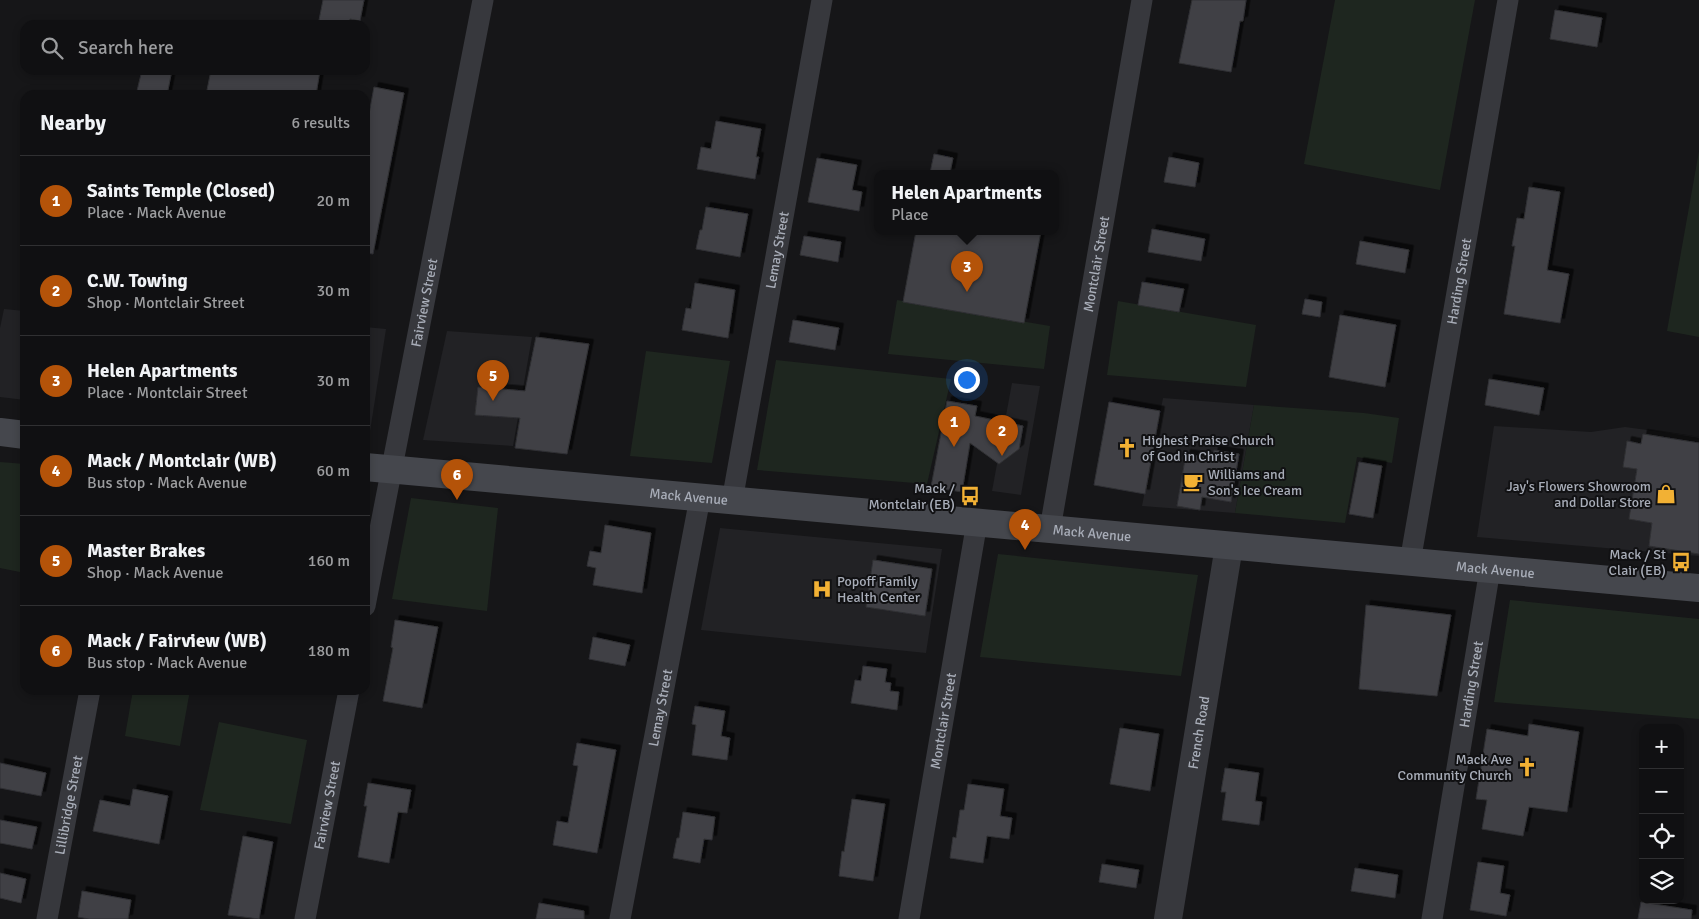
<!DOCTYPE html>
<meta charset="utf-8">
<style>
body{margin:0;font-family:Signika,sans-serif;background:#19191b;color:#f1f3f6}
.controls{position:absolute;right:15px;bottom:15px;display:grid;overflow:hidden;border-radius:10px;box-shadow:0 2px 8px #0003}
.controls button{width:45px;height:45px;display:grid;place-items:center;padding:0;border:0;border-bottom:1px solid #303032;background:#101012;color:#f1f3f6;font:25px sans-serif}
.you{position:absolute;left:966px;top:379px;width:18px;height:18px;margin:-12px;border:4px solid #fff;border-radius:50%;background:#1a73e8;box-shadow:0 0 0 8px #1a73e833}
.badge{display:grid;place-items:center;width:32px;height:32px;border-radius:50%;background:#b45309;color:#fff;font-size:16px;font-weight:700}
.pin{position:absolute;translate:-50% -41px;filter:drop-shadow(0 1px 2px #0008)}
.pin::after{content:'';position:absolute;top:26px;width:18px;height:15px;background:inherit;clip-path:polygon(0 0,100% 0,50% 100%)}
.popup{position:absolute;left:874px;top:170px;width:185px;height:65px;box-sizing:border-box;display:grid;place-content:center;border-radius:10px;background:#101012;filter:drop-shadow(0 1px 4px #0005);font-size:16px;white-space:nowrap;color:#9c9d9f}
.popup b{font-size:19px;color:#f1f3f6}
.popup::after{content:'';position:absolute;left:50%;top:100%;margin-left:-10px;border:10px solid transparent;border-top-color:#101012}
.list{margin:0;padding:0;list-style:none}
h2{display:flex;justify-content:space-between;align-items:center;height:65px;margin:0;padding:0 20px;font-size:21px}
h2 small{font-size:16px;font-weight:400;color:#9c9d9f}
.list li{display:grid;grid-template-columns:32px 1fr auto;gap:15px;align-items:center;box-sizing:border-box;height:90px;padding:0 20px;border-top:1px solid #303032}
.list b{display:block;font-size:19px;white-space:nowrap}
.list p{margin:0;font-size:16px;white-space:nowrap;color:#9c9d9f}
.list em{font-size:16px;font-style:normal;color:#9c9d9f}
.icon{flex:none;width:28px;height:28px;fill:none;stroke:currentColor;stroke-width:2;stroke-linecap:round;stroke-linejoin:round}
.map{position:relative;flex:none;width:1699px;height:919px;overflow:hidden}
.search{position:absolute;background:#101012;box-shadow:0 2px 8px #0003;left:20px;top:20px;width:350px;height:55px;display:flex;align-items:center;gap:12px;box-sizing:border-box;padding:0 18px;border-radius:15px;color:#9c9d9f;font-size:19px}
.panel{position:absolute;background:#101012;box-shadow:0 2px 8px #0003;left:20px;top:90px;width:350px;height:605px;border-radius:15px}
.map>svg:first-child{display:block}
</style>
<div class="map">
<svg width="1699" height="919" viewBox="0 0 1699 919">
<defs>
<filter id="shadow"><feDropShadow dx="4.5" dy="-4.5" stdDeviation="0" flood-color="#0009"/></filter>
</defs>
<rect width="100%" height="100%" fill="#161618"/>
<!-- built -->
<g fill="#222225">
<polygon points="4,309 25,311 25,400 0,397 0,328"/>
<polygon points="365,327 386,329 369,438 365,438"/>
<polygon points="447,331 532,337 513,446 423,440"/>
<polygon points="1012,383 1040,386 1021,495 992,491"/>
<polygon points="1163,398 1254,405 1235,513 1142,506"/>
<polygon points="1494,426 1591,432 1625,427 1699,437 1699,556 1477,537"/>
<polygon points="720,528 942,549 926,653 701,630"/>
</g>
<!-- green -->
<g fill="#1e261f">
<polygon points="1335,0 1475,0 1440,190 1304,164"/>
<polygon points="1699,151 1699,337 1667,331"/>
<polygon points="897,300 1050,326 1044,369 888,354"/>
<polygon points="1118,301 1256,325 1246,387 1107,375"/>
<polygon points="646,351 730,361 712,463 630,456"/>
<polygon points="776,360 951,379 927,484 757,470"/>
<polygon points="1254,405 1364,413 1399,418 1392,463 1357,457 1345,523 1235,513"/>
<polygon points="0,462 25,464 25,573 0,568"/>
<polygon points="411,498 498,508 487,611 392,599"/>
<polygon points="998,554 1198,575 1181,676 980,657"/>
<polygon points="1510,600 1699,619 1699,719 1494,702"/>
<polygon points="133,690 190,690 180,746 125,736"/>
<polygon points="219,722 307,740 291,824 200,810"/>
</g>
<!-- building -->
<g fill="#404145" stroke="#303034" filter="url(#shadow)">
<polygon points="323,0 364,0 360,21 350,19 349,25 318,25"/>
<polygon points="1192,0 1246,0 1243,21 1240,21 1231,72 1179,63"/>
<polygon points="1555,10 1602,18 1597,47 1550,39"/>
<polygon points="142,70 172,70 167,95 136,95"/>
<polygon points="211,70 275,70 292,73 292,70 320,70 316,95 206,95"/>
<polygon points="374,87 404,93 373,254 365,253 365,136"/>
<polygon points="716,121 761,129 756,157 759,157 755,179 697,169 701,147 711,149"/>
<polygon points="934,154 953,158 950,173 930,173"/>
<polygon points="1169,157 1199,163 1195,187 1164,182"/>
<polygon points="817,158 857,165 852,190 862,192 859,211 808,202"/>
<polygon points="1529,187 1560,192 1547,270 1569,274 1560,323 1504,314 1515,246 1512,246 1517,218 1524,219"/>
<polygon points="706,207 748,214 740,257 696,249 700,230 702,230"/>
<polygon points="1152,229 1205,239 1201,261 1148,252"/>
<polygon points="916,231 1041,231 1024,323 903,302"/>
<polygon points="804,236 841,242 838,262 800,255"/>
<polygon points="1360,241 1409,250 1405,273 1356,264"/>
<polygon points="1142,282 1184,289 1179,312 1138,305"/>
<polygon points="695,283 735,290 728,338 682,330 686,308 691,309"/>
<polygon points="1305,299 1322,302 1320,317 1302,314"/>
<polygon points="1340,315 1396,325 1385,387 1329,377"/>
<polygon points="793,320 839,328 835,350 789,342"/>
<polygon points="536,337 589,344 567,454 515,448 520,418 475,415 478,387 525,391"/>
<polygon points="1489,379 1544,388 1539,415 1485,405"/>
<polygon points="947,401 977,406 975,416 1023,426 1019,449 999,464 970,443 962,492 931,487"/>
<polygon points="1109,402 1160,411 1145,494 1094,485"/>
<polygon points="1643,434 1699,443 1699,554 1649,546 1652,523 1629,519 1637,469 1623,467 1627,441 1641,444"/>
<polygon points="1214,450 1239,454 1231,502 1202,497 1200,510 1177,506 1186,454 1213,458"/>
<polygon points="1359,462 1382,466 1373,518 1349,514"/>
<polygon points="605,525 651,533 642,593 593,585 596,568 587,566 590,551 601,553"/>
<polygon points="873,560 932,569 925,616 866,607"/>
<polygon points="1366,605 1451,615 1437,696 1359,689"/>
<polygon points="395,620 438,627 422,708 383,701 393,648 391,647"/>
<polygon points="593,637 630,645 625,666 589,659"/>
<polygon points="863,666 887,669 885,682 891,683 890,691 899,692 897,710 851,703 855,680 861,681"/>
<polygon points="695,706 725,711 721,736 730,738 727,760 692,755 696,725 692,724"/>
<polygon points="1529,724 1579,732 1567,812 1529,807 1523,836 1482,829 1487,800 1476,799 1487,729 1528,736"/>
<polygon points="1120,728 1159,734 1150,791 1110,784"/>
<polygon points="577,743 616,750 597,853 553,845 557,821 568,823 578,766 573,765"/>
<polygon points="0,763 46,773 41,796 0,788"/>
<polygon points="1225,768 1259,773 1255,801 1262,802 1259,825 1222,820 1226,792 1221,792"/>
<polygon points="368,783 411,790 407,813 398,812 389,863 358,857 367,806 364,806"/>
<polygon points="968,784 1004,789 1000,816 1012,818 1009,839 987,836 983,863 950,858 953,837 956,838 960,810 964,810"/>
<polygon points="133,789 168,796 159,844 93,831 100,800 130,806"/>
<polygon points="852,799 885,804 873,881 839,876 842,851 844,852"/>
<polygon points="683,812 715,817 712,840 704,839 700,863 673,858 677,838 679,838"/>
<polygon points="0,820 37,827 32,849 0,843"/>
<polygon points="243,836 273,842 259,919 228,915"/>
<polygon points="1478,862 1504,866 1500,893 1510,895 1506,916 1470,910"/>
<polygon points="1102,864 1139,870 1136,888 1099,882"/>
<polygon points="1355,868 1398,875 1395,898 1351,891"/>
<polygon points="0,873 26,879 21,903 0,898"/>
<polygon points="82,891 131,900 128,919 89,919 78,917"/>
<polygon points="1641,902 1692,910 1691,919 1638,919"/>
<polygon points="539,903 584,911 584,919 536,919"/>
</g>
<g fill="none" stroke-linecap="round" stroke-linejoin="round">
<!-- minor -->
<g stroke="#37383d" stroke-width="21">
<path id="s1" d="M732,501l90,-501"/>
<path id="s2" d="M1050,529l92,-529"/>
<path id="s3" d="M1410,562l98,-562"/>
<path id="s4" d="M365,606l118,-606"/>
<path id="s5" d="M47,919l43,-229"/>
<path id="s6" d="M305,919l44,-229"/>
<path id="s7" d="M620,919l80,-421"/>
<path id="s8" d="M909,919l68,-397"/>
<path id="s9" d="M1432,919l58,-350"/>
</g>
<!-- tertiary -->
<path stroke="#37383d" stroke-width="28" id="s10" d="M1168,919l61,-373"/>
<!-- secondary -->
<g stroke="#45474d" stroke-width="28">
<polyline points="0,432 25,435"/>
<path id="s11" d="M365,467l1334,121"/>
</g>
</g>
<!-- icons -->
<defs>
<symbol id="church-bare" viewBox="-9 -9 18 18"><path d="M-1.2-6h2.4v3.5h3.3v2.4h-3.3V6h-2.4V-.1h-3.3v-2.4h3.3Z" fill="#f2b134" stroke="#111113" stroke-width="2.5" paint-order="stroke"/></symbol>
<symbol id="cafe-bare" viewBox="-9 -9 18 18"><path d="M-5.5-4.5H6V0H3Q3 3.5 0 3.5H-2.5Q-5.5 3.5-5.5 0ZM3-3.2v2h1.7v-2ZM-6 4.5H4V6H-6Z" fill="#f2b134" stroke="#111113" stroke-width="2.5" paint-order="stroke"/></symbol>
<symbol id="shop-bare" viewBox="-9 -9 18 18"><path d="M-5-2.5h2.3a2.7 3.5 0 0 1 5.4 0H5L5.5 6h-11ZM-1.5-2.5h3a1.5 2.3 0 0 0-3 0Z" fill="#f2b134" stroke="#111113" stroke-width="2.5" paint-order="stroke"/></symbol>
<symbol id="bus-bare" viewBox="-9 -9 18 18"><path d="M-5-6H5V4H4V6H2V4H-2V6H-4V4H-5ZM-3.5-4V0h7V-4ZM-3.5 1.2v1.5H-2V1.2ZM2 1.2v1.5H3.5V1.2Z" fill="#f2b134" stroke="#111113" stroke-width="2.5" paint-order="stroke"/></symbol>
<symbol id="hospital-bare" viewBox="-9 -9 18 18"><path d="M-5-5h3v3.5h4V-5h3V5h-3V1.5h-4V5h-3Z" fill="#f2b134" stroke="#111113" stroke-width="2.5" paint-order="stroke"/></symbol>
</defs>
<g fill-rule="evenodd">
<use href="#church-bare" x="1113" y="434" width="28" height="28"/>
<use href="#cafe-bare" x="1179" y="468" width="28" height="28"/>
<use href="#shop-bare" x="1652" y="480" width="28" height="28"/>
<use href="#bus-bare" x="956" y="482" width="28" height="28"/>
<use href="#bus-bare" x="1667" y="548" width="28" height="28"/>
<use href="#hospital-bare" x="808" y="575" width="28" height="28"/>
<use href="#church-bare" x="1513" y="753" width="28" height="28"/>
</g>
<g text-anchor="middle" stroke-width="4" stroke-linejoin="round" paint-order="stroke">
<!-- street labels -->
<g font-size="14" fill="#a8adb8" stroke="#111113">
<text dy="5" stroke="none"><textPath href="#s1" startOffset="255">Lemay Street</textPath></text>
<text dy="5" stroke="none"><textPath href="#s2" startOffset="269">Montclair Street</textPath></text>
<text dy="5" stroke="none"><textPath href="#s3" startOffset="285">Harding Street</textPath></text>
<text dy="5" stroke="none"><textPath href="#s4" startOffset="309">Fairview Street</textPath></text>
<text dy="5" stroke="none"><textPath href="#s11" startOffset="325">Mack Avenue</textPath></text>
<text dy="5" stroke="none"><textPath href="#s11" startOffset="730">Mack Avenue</textPath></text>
<text dy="5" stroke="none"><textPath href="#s11" startOffset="1135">Mack Avenue</textPath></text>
<text dy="5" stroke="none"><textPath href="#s9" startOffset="238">Harding Street</textPath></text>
<text dy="5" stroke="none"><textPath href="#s7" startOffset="215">Lemay Street</textPath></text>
<text dy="5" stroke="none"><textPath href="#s8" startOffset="201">Montclair Street</textPath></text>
<text dy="5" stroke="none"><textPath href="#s10" startOffset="189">French Road</textPath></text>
<text dy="5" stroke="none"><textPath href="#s5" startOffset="116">Lillibridge Street</textPath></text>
<text dy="5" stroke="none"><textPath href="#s6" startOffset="116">Fairview Street</textPath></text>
</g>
<!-- poi labels -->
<g font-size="14" fill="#a8adb8" stroke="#111113" text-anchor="end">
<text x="1142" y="445" text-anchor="start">Highest Praise Church<tspan x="1142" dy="16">of God in Christ</tspan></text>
<text x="1208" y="479" text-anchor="start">Williams and<tspan x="1208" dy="16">Son's Ice Cream</tspan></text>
<text x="1651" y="491">Jay's Flowers Showroom<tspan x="1651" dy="16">and Dollar Store</tspan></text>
<text x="955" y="493">Mack /<tspan x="955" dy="16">Montclair (EB)</tspan></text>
<text x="1666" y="559">Mack / St<tspan x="1666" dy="16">Clair (EB)</tspan></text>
<text x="837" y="586" text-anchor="start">Popoff Family<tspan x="837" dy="16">Health Center</tspan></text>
<text x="1512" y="764">Mack Ave<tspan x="1512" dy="16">Community Church</tspan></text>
</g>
</g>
</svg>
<div class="controls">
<button>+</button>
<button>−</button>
<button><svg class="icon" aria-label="locate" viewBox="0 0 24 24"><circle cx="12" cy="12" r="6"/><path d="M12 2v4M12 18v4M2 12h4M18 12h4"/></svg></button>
<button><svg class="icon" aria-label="layers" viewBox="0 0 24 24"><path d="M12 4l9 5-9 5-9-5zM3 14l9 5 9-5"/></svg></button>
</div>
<div class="you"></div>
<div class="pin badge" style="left:954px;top:447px">1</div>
<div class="pin badge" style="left:1002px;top:456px">2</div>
<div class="pin badge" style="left:967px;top:292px">3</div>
<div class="popup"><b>Helen Apartments</b>Place</div>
<div class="pin badge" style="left:1025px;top:550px">4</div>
<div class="pin badge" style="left:493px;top:401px">5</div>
<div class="pin badge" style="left:457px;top:500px">6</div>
<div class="search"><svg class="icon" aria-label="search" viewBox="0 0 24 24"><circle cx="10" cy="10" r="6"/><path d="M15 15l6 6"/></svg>Search here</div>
<section class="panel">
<h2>Nearby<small>6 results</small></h2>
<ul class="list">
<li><span class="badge">1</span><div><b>Saints Temple (Closed)</b><p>Place · Mack Avenue</p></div><em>20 m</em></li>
<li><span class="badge">2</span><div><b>C.W. Towing</b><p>Shop · Montclair Street</p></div><em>30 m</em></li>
<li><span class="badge">3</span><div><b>Helen Apartments</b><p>Place · Montclair Street</p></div><em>30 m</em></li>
<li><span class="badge">4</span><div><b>Mack / Montclair (WB)</b><p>Bus stop · Mack Avenue</p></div><em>60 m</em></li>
<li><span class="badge">5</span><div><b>Master Brakes</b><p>Shop · Mack Avenue</p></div><em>160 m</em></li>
<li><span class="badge">6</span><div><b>Mack / Fairview (WB)</b><p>Bus stop · Mack Avenue</p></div><em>180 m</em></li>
</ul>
</section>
</div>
